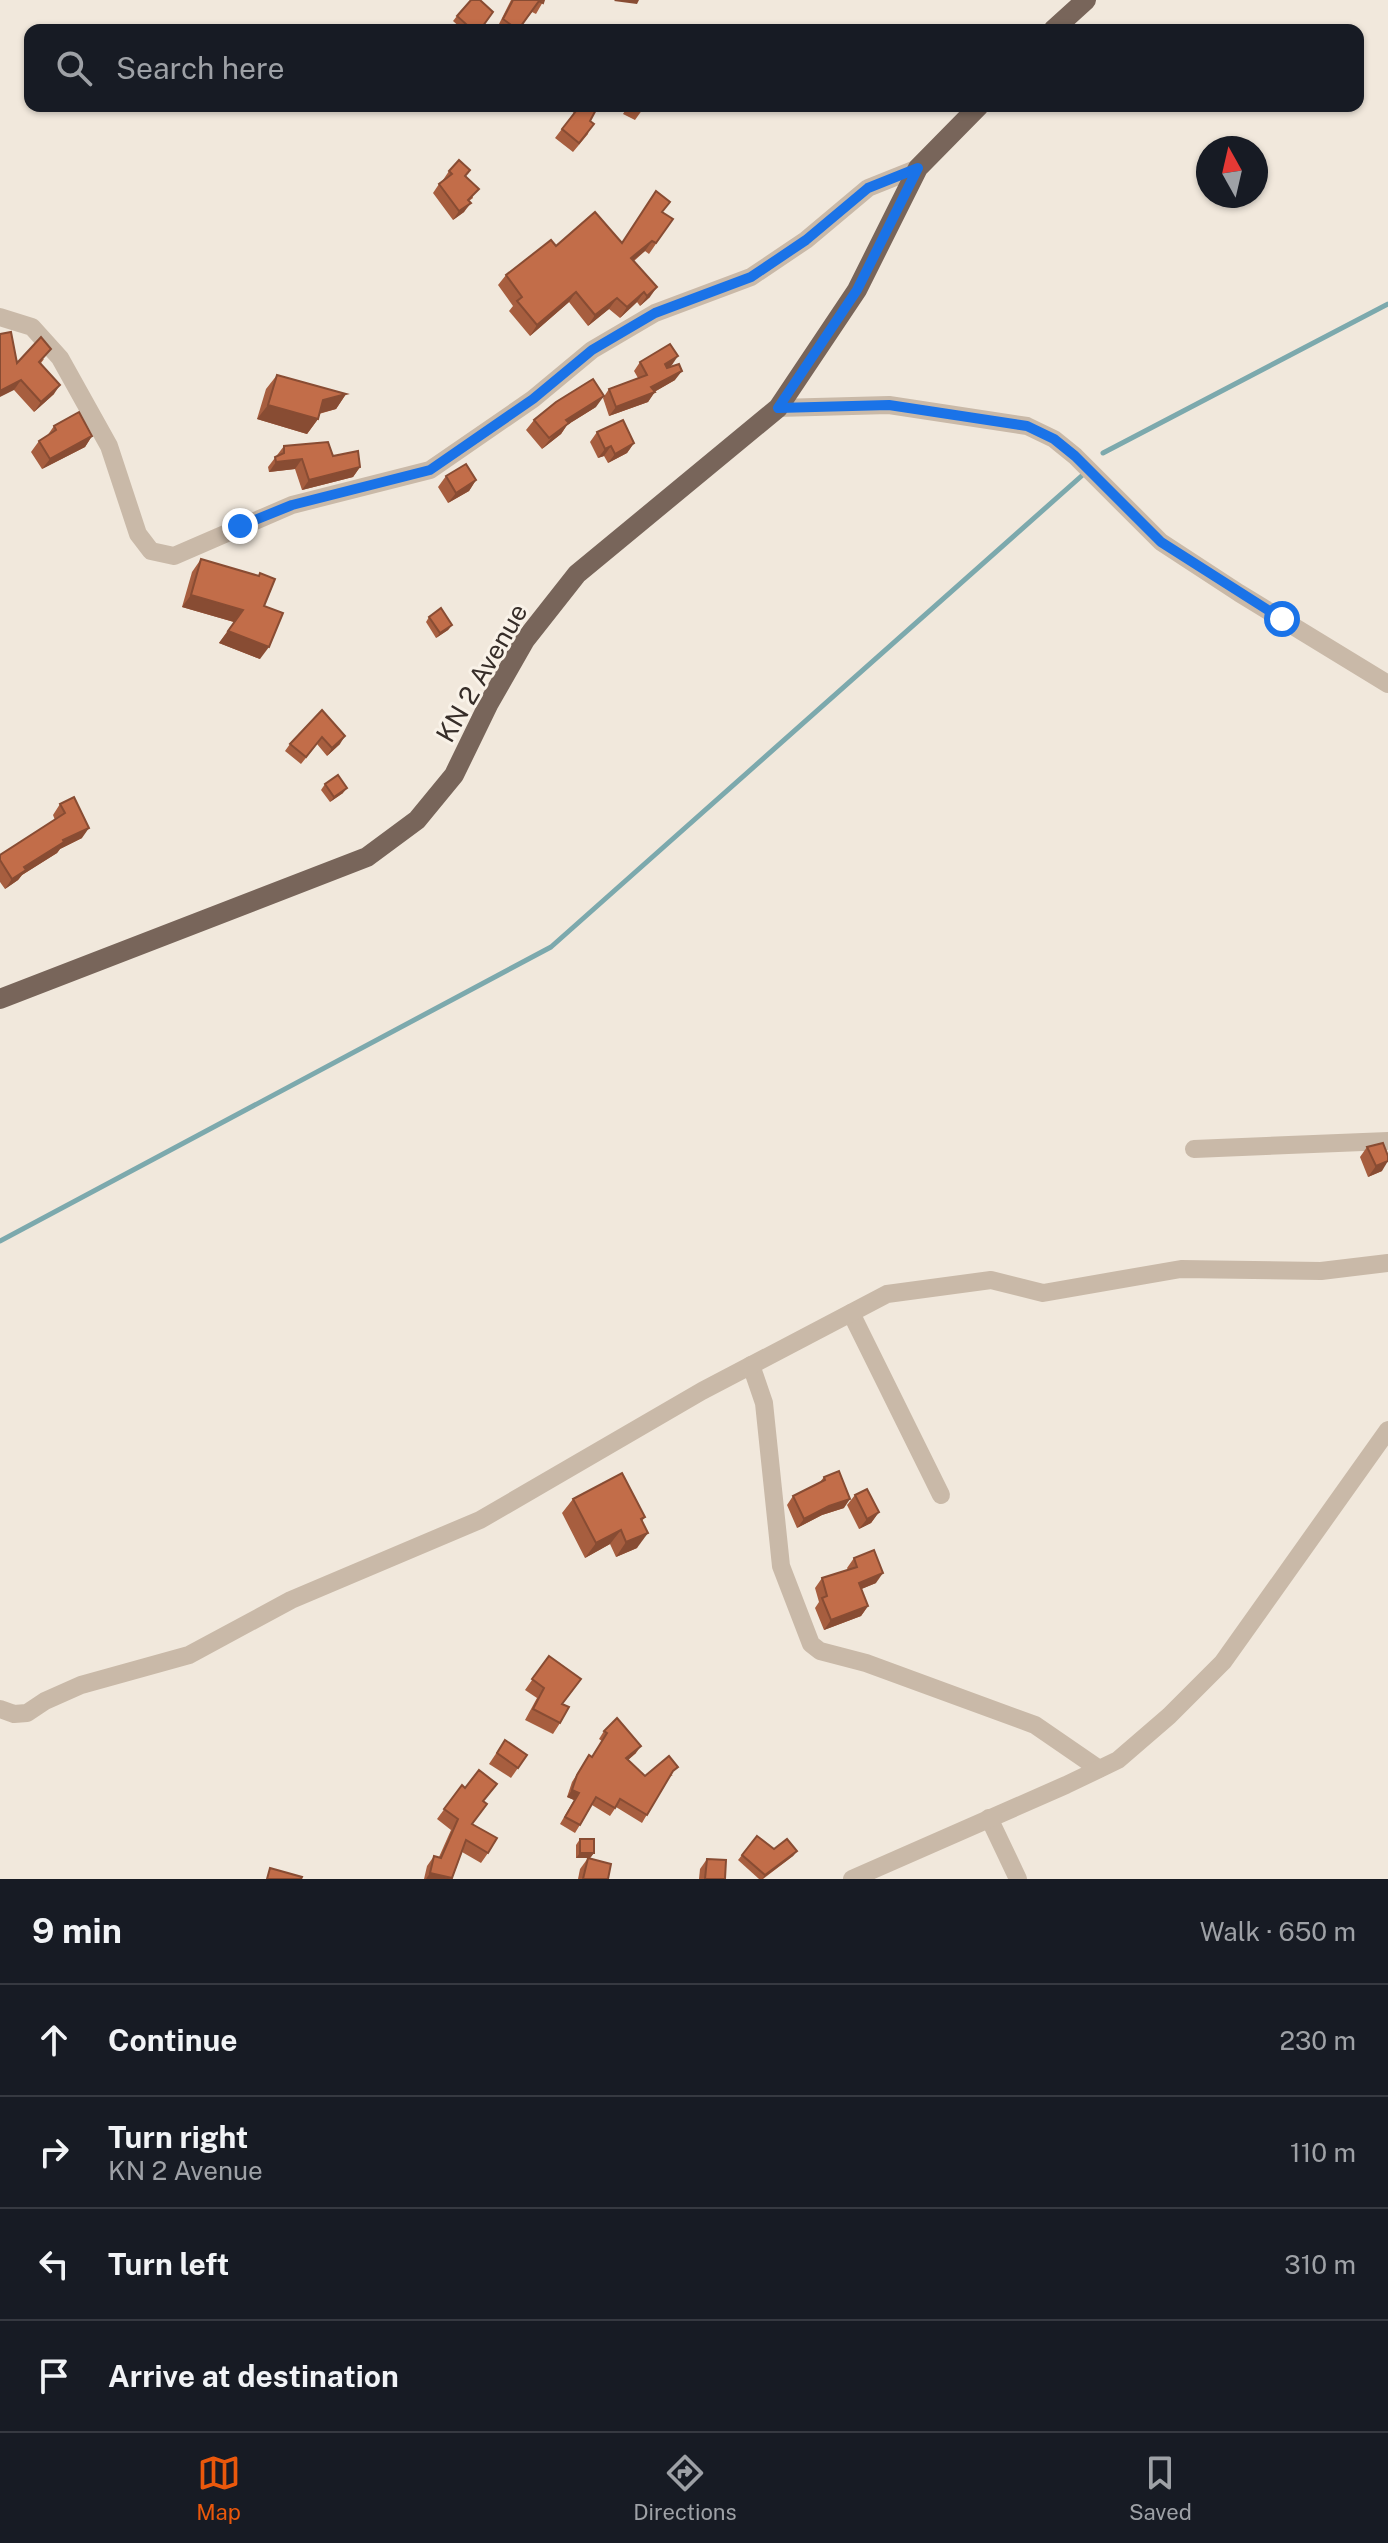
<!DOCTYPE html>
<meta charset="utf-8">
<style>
body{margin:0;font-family:"Public Sans",sans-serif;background:#242831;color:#f1f3f6}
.compass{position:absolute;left:1196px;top:136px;width:72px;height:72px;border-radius:50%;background:#171b24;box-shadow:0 2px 6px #0004;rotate:352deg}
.stop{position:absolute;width:24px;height:24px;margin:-18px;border:6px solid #1a73e8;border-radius:50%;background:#fff}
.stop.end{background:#1a73e8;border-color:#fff;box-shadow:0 2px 8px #0008}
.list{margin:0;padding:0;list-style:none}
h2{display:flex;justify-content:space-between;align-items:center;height:104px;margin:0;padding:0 32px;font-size:34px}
h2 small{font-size:26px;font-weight:400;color:#9ea1a6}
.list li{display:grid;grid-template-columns:52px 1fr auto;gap:24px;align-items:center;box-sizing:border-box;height:112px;padding:0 32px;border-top:2px solid #363941}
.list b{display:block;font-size:30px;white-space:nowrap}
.list p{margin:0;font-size:26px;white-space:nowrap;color:#9ea1a6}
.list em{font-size:26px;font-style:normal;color:#9ea1a6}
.icon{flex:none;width:44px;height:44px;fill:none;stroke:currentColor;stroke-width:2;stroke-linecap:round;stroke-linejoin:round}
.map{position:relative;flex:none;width:1388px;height:1879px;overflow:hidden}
.search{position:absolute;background:#171b24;box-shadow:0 2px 6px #0004;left:24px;right:24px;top:24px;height:88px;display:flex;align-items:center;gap:20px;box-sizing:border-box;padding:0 28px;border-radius:16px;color:#9ea1a6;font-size:30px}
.sheet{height:552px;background:#171b24}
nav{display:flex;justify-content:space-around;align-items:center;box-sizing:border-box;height:112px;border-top:2px solid #363941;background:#171b24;font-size:22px;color:#9ea1a6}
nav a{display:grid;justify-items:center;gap:4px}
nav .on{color:#ea580c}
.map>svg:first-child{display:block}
</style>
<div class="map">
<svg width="1388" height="1879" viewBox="0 0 1388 1879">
<rect width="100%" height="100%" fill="#f1e8dc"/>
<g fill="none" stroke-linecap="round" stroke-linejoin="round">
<!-- stream -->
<g stroke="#7ca9ad" stroke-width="5">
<polyline points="1103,453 1388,304"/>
<polyline points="0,1241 551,947 1086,472"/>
</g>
<!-- minor -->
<g stroke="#c9b9a8" stroke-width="18">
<polyline points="0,317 32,327 60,358 109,446 138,534 151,551 174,556 292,505 430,470 533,399 592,350 655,313 751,277 806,240 868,188 918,168"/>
<polyline points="778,408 889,405 1027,426 1054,439 1075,456 1161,542 1239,593 1388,684"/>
<polyline points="1194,1149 1388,1141"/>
<polyline points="851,1313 941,1495"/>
<polyline points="751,1365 764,1403 781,1566 811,1644 820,1651 866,1663 1035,1725 1099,1769"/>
<polyline points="0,1709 14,1714 27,1713 45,1701 81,1685 189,1655 291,1600 480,1520 702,1391 887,1294 991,1280 1043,1293 1181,1269 1321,1271 1388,1263"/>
<polyline points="989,1818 1018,1879"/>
<polyline points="852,1879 1066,1785 1118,1760 1169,1716 1223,1662 1388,1430"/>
</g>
<!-- major -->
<g stroke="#78655a" stroke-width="20">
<polyline points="1053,30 1086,0"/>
<polyline points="0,999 367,857 417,820 454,775 489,703 525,640 577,574 778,408 857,290 918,168 979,106"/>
</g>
</g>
<!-- wall -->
<g fill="#a75e3f">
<polygon points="511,0 544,0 536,14 532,12 518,30 496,30"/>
<polygon points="493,12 462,29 453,21 457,16"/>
<polygon points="564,106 598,106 590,121 588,134 573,152 555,138 574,113"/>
<polygon points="628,106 645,106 635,120 623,114"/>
<polygon points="449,171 466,176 473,198 469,201 464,212 453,220 433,193 439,184 443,181 443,180"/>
<polygon points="673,219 649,254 645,251 634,261 650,297 640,306 637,302 620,318 609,309 588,326 569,302 530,336 509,311 513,306 498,285 506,275 556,246 622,242"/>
<polygon points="44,359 41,363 54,394 34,412 14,390 17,363"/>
<polygon points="640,362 672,365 668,368 675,380 654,392 648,402 609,416 603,398 609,389 638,378 634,371"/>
<polygon points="277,375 346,394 336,409 319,414 318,419 307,434 257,419 266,389"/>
<polygon points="596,407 567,425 561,434 542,449 526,430 534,420"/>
<polygon points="54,426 92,436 85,447 42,469 31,452 39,441 47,436"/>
<polygon points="597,432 634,443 627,453 608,463 604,456 598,458 590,442"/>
<polygon points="284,446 333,456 360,467 353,477 302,490 295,469 269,472 268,467"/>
<polygon points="446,476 476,480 469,491 448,503 438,487"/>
<polygon points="201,559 258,576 260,573 264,606 260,659 219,643 234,622 182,607 192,572"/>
<polygon points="429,617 452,625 448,630 436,638 426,622"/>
<polygon points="322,710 340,744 327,756 317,744 301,764 285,751 290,744"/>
<polygon points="325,784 343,793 330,802 321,790"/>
<polygon points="60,804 82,838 60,849 57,853 22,875 18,880 5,889 0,882 0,855 55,820 53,815"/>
<polygon points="1367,1147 1382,1171 1368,1177 1360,1157"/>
<polygon points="824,1477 844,1508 822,1515 797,1528 787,1505 793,1496 820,1482"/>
<polygon points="855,1495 879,1512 871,1523 859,1529 847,1505"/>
<polygon points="573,1499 645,1517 642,1521 637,1548 616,1557 610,1544 585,1558 562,1513"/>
<polygon points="854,1558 876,1583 861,1589 868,1606 861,1616 824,1630 815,1608 819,1602 815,1588 822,1578 848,1570 847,1568"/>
<polygon points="549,1656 563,1704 560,1723 553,1734 525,1720 537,1698 525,1690"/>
<polygon points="604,1731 636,1753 628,1760 645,1776 673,1775 669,1777 642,1823 616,1807 610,1816 592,1805 575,1833 560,1824 574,1800 567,1797 572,1782 589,1755 592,1757 602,1741 599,1739"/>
<polygon points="505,1740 527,1755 511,1778 489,1764"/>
<polygon points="462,1785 484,1802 472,1824 488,1853 481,1863 462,1852 452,1879 424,1879 427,1866 434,1856 439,1857 451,1830 437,1819"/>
<polygon points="580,1839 594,1853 590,1858 576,1858 576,1845"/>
<polygon points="774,1849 797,1851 793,1856 763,1879 759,1879 738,1860 742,1855"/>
<polygon points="588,1858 608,1879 578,1879 580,1869"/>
<polygon points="707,1859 725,1879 699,1879 700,1869"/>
</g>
<!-- shaded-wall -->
<g fill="#884c33">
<polygon points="615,0 639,0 637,4 614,1"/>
<polygon points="471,203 464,212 453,220 459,211"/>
<polygon points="652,241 645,251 624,268 631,258"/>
<polygon points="657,287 650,297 640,306 647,296"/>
<polygon points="576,292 569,302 530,336 537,325"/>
<polygon points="644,292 637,302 620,318 627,307"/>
<polygon points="617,298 609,309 588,326 595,315"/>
<polygon points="678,356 672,365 659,374 665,364"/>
<polygon points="682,371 675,380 649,395 655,392 648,402 609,416 616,407"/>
<polygon points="21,380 14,390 0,397 0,391"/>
<polygon points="60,385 54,394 34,412 41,402"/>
<polygon points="346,394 336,409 313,415 323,400"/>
<polygon points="604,396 596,407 567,425 561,434 542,449 566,420"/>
<polygon points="268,405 318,419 307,434 257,419"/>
<polygon points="92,436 85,447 42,469 50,459"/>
<polygon points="634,443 627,453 608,463 615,454"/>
<polygon points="611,446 604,456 598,458 605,449"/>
<polygon points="302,459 295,469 269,472 276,462"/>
<polygon points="360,467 353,477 302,490 309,480"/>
<polygon points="476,480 469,491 448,503 456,493"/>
<polygon points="191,595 243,610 234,622 182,607"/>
<polygon points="452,625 448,630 436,638 440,633"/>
<polygon points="228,631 269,647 260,659 219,643"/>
<polygon points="345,736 340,744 327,756 332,748"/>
<polygon points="347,788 343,793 330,802 334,797"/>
<polygon points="89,828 82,838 60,849 57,853 22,875 18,880 5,889 12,879 24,867 63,840"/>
<polygon points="1388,1161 1382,1171 1368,1177 1376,1166"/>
<polygon points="850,1499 844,1508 822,1515 797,1528 804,1519 829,1506"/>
<polygon points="879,1512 871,1523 859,1529 867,1519"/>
<polygon points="621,1530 610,1544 585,1558 596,1543"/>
<polygon points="648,1533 637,1548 616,1557 626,1542"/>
<polygon points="883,1573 876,1583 852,1593 859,1583"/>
<polygon points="868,1606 861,1616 824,1630 831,1620"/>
<polygon points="641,1746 636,1753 621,1766 626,1758"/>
<polygon points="572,1790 579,1793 574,1800 567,1797"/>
<polygon points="797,1851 793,1856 762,1879 765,1875"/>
<polygon points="580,1853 594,1853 590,1858 576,1858"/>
<polygon points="430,1873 452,1879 426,1879"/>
</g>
<!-- building -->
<g fill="#c26d49" stroke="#884c33" stroke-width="2">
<polygon points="471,0 480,0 493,12 480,30 461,30 466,24 457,16"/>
<polygon points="513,0 544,0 543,3 539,1 518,30 503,19"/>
<polygon points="580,106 598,106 590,121 594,124 579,143 562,129"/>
<polygon points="459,160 470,170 465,176 479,189 468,200 471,203 459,211 439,184 452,174 449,171"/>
<polygon points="656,191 670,202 662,212 673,219 656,243 652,241 631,258 657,287 647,296 644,292 627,307 617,298 595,315 576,292 537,325 517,301 522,297 506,275 551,240 556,246 595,212 622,243"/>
<polygon points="11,332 17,363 41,337 51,349 39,362 60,385 41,402 21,380 0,391 0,334"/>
<polygon points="670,344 678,356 665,364 667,368 679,364 682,371 651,387 655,392 616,407 609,389 647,375 640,362"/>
<polygon points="277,375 346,394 323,400 318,419 268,405"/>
<polygon points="593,379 604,396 566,420 569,423 549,438 534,420 556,402"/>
<polygon points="79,412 92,436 50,459 39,441 56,430 54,426"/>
<polygon points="623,420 634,443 615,454 611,446 605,449 597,432"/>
<polygon points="328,442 333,456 358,451 360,467 309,480 302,459 276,462 275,457 284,453 284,446"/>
<polygon points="466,464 476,480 456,493 446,476"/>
<polygon points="201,559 259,576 260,573 275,579 264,606 283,613 269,647 228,631 243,610 191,595"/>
<polygon points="441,608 452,625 440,633 429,617"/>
<polygon points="322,710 345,736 332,748 322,737 306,757 290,744"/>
<polygon points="338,775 347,788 334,797 325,784"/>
<polygon points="74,797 89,828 63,840 64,842 24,867 26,870 12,879 0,860 0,855 65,813 60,804"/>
<polygon points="1383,1143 1388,1156 1388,1161 1376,1166 1367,1147"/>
<polygon points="839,1471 850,1499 829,1506 804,1519 793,1496 825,1480 824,1477"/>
<polygon points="622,1473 645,1517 641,1519 648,1533 626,1542 621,1530 596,1543 573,1499"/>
<polygon points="867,1489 879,1512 867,1519 855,1495"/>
<polygon points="874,1550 883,1573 859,1583 868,1606 831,1620 822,1598 827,1596 822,1578 857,1567 854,1558"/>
<polygon points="549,1656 581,1679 562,1704 569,1707 560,1723 533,1709 544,1688 532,1679"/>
<polygon points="617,1718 641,1746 626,1758 645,1776 669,1756 678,1767 673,1771 647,1815 620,1799 615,1808 596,1797 580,1825 565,1817 579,1793 572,1790 577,1775 589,1755 592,1757 607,1733 604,1731"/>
<polygon points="505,1740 527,1755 518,1768 497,1753"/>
<polygon points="479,1770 497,1784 483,1801 487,1804 472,1824 497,1838 488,1853 466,1840 452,1878 430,1873 434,1856 441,1858 458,1819 444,1809 462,1785 465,1788"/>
<polygon points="757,1836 774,1849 787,1839 797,1851 765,1875 742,1855"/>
<rect x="580" y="1839" width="14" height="14"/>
<polygon points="588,1858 611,1864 608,1879 583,1879"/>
<polygon points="707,1859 726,1860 725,1879 705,1879"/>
<polygon points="270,1868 302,1877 301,1879 267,1879"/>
</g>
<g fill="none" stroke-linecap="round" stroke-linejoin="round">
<!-- route -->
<polyline stroke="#1a73e8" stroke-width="10" points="240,526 292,505 430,470 533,399 592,350 655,313 751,277 806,240 868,188 918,168 857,290 778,408 889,405 1027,426 1054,439 1075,456 1161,542 1282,619"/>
</g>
<g text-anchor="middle" stroke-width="6" stroke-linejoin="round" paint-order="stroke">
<!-- street labels -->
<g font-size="26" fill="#362d28" stroke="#f9f2e8">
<text transform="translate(482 673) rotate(-60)" y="9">KN 2 Avenue</text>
</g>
</g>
</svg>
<svg class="compass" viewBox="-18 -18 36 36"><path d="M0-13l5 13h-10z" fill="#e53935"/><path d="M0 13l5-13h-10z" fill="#9ea1a6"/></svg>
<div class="stop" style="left:1282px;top:619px"></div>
<div class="stop end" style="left:240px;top:526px"></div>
<div class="search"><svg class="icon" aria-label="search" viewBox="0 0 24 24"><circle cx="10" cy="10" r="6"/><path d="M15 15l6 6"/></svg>Search here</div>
</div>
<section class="sheet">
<h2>9 min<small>Walk · 650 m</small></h2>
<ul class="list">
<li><svg class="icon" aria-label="ahead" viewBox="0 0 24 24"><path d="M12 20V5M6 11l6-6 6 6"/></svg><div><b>Continue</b></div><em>230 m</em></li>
<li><svg class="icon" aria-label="right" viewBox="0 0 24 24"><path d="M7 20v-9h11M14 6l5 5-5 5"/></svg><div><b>Turn right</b><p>KN 2 Avenue</p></div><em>110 m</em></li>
<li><svg class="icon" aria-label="left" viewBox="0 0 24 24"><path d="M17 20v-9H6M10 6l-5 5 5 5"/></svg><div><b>Turn left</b></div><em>310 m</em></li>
<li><svg class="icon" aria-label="arrive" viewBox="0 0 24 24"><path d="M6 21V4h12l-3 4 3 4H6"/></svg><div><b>Arrive at destination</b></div></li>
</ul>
</section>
<nav>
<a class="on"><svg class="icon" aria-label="map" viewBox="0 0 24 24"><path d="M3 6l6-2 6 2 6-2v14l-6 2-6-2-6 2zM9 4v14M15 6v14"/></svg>Map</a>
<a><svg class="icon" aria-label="directions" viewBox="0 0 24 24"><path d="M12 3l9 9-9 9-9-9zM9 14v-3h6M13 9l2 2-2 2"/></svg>Directions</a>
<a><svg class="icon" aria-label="saved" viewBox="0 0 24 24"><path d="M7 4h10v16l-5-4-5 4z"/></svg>Saved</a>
</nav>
